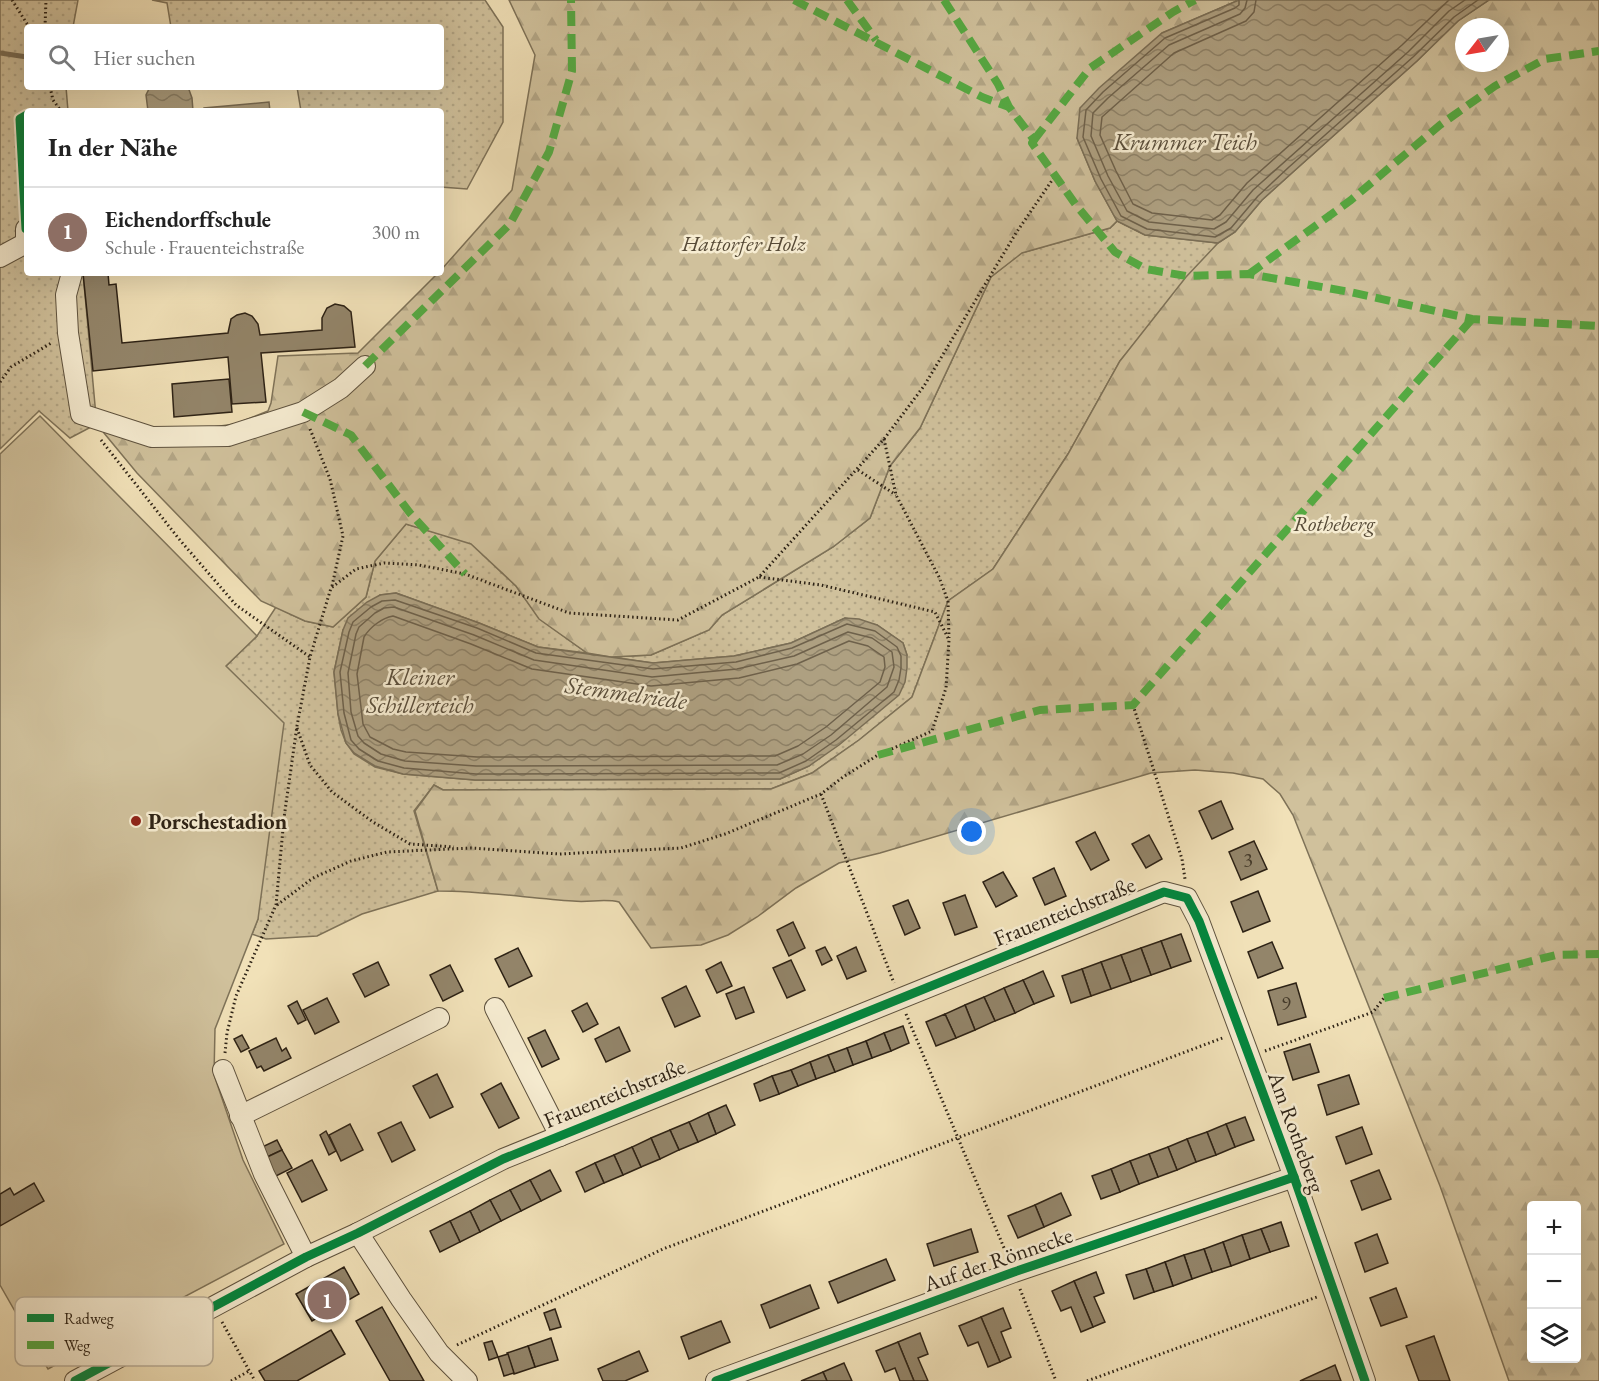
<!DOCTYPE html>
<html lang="de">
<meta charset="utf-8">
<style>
body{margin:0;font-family:"EB Garamond",serif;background:#f2f2f2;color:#222}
.controls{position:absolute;right:18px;bottom:18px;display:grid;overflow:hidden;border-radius:6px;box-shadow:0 6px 24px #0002}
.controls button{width:54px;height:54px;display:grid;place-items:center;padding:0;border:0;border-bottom:2px solid #e0e0e0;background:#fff;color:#222;font:30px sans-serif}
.compass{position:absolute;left:1455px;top:18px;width:54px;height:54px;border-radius:50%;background:#fff;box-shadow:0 6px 24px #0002;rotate:239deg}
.you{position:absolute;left:972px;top:832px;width:21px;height:21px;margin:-15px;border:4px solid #fff;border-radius:50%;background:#1a73e8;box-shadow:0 0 0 9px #1a73e833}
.badge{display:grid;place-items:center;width:39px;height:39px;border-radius:50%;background:#db2777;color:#fff;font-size:20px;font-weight:700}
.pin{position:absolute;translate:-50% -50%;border:3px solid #fff;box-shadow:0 2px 6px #0006}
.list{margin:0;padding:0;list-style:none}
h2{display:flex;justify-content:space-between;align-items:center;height:78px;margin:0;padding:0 24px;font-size:26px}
h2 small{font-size:20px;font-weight:400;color:#767676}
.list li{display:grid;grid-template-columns:39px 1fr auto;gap:18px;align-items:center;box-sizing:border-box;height:90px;padding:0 24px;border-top:2px solid #e0e0e0}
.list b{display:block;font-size:22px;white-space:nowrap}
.list p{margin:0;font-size:20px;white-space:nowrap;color:#767676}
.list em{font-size:20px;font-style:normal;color:#767676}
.icon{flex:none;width:33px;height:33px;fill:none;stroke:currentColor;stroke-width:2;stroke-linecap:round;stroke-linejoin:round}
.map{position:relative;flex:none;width:1599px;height:1381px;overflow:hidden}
.search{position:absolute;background:#fff;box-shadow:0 6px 24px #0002;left:24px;top:24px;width:420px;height:66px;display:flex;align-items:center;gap:15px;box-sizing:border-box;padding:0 21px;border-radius:6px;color:#767676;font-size:22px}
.panel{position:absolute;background:#fff;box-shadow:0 6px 24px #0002;left:24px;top:108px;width:420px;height:168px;border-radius:6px}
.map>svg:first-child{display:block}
</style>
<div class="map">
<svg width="1599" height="1381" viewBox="0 0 1599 1381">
<defs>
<pattern id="grass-dots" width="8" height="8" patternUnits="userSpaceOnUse" patternTransform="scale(1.5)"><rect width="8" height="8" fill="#d0c19c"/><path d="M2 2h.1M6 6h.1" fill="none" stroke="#b3a686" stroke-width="1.8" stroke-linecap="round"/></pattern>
<pattern id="forest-firs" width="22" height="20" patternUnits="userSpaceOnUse" patternTransform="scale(1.5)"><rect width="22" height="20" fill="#d0c19c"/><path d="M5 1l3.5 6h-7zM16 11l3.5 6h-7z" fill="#b3a686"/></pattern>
<pattern id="water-waves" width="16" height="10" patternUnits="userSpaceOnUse" patternTransform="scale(1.5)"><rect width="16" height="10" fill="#aea081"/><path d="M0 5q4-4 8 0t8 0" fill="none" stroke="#8e8268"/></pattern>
</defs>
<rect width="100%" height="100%" fill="#f1e1b8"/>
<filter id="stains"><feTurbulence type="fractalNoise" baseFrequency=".00333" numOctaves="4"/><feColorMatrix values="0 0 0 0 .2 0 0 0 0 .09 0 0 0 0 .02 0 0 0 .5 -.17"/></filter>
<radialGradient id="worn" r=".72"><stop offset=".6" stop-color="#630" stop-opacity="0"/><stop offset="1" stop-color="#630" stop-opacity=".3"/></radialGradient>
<!-- grass -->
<g fill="url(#grass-dots)" stroke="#7e7258" stroke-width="1.5">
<polygon points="0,0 78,0 73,27 27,27 27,87 66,87 68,111 27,111 27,273 83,273 96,416 93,426 70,438 39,411 0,449"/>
<polygon points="152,0 485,0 503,27 503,122 467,189 441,187 441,111 301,111 297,87 441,87 441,27 171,27 167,3"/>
<polygon points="1117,221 1145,235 1218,243 1120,361 1068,454 993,569 948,601 912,697 859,740 812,773 771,789 443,790 434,785 414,811 438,891 362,914 317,936 266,939 252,934 258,919 226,666 257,636 276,607 305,621 333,627 366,597 375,561 406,524 471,543 516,586 540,619 587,653 538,647 479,623 396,593 380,595 343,630 334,672 338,714 341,730 346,743 354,754 375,767 403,774 475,780 780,779 809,766 907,655 903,643 877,625 845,618 791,643 734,656 653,663 611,657 651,655 709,630 722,615 833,547 870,518 890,466 920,428 991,277 1021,253 1110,228"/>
</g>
<!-- forest -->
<g fill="url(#forest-firs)" stroke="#7e7258" stroke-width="1.5" fill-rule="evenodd">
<polygon points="509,0 1239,0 1162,33 1077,138 1095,181 1117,221 1110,228 1022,253 991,277 920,428 890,466 870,518 833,547 722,615 709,630 651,655 611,657 587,653 539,619 516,586 471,544 406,524 375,561 366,597 333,627 305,621 261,601 137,473 104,433 96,416 140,427 190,430 235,424 268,411 271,403 278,356 358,353 438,273 441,273 441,270 512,190 535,55"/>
<path d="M1489,0h110v1381h-90l-69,-195 -147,-371 -13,-21 -17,-15 -30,-6 -38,-3 -44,3 -271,80 -41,10 -43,25 -39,29 -29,18 -27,10 -50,3 -32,-46c-16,-4 -30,1 -46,-1 -45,-3 -89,-10 -135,-10l-23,-80 19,-26 9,5 328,-1 41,-16 47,-33 53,-43 36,-96 45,-32 75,-115 52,-93 66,-84 32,-34 17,-11 27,-32 31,-28 124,-111 41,-40zM1464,27h36v36h-36zM1532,1206h44v152h-44z"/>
</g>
<!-- pitch -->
<polygon fill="#d0c19c" stroke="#7e7258" stroke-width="1.5" points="40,416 257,636 226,666 284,723 258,919 215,1029 214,1075 243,1160 284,1244 48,1369 0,1285 0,454"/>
<!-- water -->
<g fill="url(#water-waves)" stroke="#7a6e56" stroke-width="1.5">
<polygon points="1239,0 1489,0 1458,21 1417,61 1293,172 1262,200 1235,232 1218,243 1145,235 1117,221 1095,181 1077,138 1080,108 1099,88 1162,33"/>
<polygon points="150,87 188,87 192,98 193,111 148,111 146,95"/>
<polygon points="269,102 270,111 204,111 204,108"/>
<polygon points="396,593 479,623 538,647 653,663 734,656 791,643 845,618 859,619 877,625 903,643 907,655 907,668 905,682 899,695 839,745 809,766 780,779 475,780 403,774 375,766 354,753 346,743 338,714 334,672 343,630 348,618 367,602 380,595"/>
</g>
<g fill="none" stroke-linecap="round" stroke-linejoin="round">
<!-- shore -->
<g stroke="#6e614b" stroke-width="1.5">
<polyline points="1239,0 1239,5 1235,8 1165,38 1103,92 1086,110 1083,137 1101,179 1121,216 1147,229 1215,237 1231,228 1258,196 1289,167 1413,57 1454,17 1478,0"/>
<polyline points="1247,0 1245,8 1240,14 1169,45 1108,98 1093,113 1091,136 1108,176 1127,211 1149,222 1214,229 1226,222 1253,190 1408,52 1449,11 1465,0"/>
<polyline points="1256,0 1254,12 1246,21 1174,53 1102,117 1100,135 1116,171 1133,204 1152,213 1212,220 1220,215 1247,183 1402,45 1449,0"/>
<polygon points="395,600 477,628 536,653 653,669 736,662 792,648 847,624 875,631 897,647 901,656 901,668 899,680 894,692 836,740 806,761 779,773 476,774 404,768 378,761 359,749 351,740 344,713 340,672 349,632 353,622 371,607 382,601"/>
<polygon points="394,607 474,635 534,660 652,677 737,669 794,656 848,632 872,638 892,652 894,667 887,687 831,735 803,754 777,765 476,766 405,761 381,754 364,743 358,736 351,712 348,673 356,634 359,627 375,613 384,608"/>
<path d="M393,616l78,28 61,25 119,17 88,-8 58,-14 52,-23 19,5 16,11 1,10 -5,15 -54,45 -28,19 -23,10 -298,1 -71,-5 -13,-3 -23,-12 -7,-13 -6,-50 7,-37c6,-10 18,-19 29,-21z"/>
</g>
<!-- stream -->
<polyline stroke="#7a6e56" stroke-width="5" points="0,53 27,57"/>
</g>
<!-- building -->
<g fill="#93856a" stroke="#2d2215" stroke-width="1.5">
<polygon points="83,273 108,273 109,285 116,284 122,343 228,333 231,319 237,315 245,313 252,316 258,324 260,335 322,330 322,318 327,308 335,304 344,306 351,312 355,347 261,353 266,402 232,404 228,357 93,371"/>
<polygon points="229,379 232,412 174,417 172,384"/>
<polygon points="1221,801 1233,829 1212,839 1199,811"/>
<polygon points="1095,832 1109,860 1091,870 1076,842"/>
<polygon points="1149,835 1162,859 1146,868 1132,844"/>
<polygon points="1254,841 1267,869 1241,880 1229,852"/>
<polygon points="1054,868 1066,896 1045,905 1033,878"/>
<polygon points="1003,872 1017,896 996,907 983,882"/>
<polygon points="1258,891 1270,921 1243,932 1231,902"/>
<polygon points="965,895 977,927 955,935 943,903"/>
<polygon points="908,900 920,928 905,935 893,906"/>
<polygon points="793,922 805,948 789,956 777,930"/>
<polygon points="1181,934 1191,961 1171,968 1161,941"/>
<polygon points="1161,941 1171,968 1151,975 1141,948"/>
<polygon points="1272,942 1283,968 1258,978 1248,952"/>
<polygon points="825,947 832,960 822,965 816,951"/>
<polygon points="856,947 866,971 847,979 837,956"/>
<polygon points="518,948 532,976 509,987 495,959"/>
<polygon points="1141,948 1151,975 1131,982 1121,955"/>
<polygon points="1121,955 1131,982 1111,989 1101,962"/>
<polygon points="791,960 805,990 787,998 773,968"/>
<polygon points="378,962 389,985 365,997 353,974"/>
<polygon points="721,962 732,986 717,993 706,970"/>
<polygon points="1101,962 1111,989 1091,996 1082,969"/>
<polygon points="450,965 463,991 443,1001 430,975"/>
<polygon points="1082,969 1091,996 1071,1003 1062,976"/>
<polygon points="1043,971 1054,996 1034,1004 1023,980"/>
<polygon points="1023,980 1034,1004 1015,1013 1004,988"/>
<polygon points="1296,983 1306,1017 1278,1025 1268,991"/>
<polygon points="686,986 700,1016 675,1027 662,998"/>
<polygon points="744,987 754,1012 736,1019 726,994"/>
<polygon points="1004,988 1015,1013 995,1021 984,997"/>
<polygon points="984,997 995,1021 975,1030 965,1005"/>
<polygon points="327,998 339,1022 315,1034 303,1010"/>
<polygon points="297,1001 306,1020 298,1024 288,1006"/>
<polygon points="587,1003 598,1024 583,1032 572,1011"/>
<polygon points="965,1005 975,1030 956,1038 945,1014"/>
<polygon points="945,1014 956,1038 936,1046 926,1022"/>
<polygon points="903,1026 909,1043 891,1051 884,1033"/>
<polygon points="619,1027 630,1051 606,1062 595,1039"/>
<polygon points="545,1030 559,1059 542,1067 528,1038"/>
<polygon points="884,1033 891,1051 872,1058 866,1041"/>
<polygon points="242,1035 249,1048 241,1052 234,1039"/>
<polygon points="276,1038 282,1051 286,1048 291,1058 264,1071 261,1066 257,1068 249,1051"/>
<polygon points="866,1041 872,1058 853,1065 847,1048"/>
<polygon points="1310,1044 1319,1072 1293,1080 1284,1052"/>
<polygon points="847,1048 853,1065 835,1072 828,1055"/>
<polygon points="828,1055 835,1072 816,1079 810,1062"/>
<polygon points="810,1062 816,1079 798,1086 791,1070"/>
<polygon points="791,1070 798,1086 779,1094 772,1076"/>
<polygon points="437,1074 453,1107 430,1118 413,1086"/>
<polygon points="1349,1075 1359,1104 1327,1115 1318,1085"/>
<polygon points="772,1076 779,1094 760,1101 754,1084"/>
<polygon points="501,1083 519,1118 499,1128 481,1094"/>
<polygon points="726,1105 735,1125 716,1134 708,1113"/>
<polygon points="708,1113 716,1134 698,1142 689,1122"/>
<polygon points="1245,1117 1254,1140 1235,1147 1226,1124"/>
<polygon points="401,1122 415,1150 392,1162 378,1133"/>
<polygon points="689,1122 698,1142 679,1150 670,1130"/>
<polygon points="350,1124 363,1150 341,1161 329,1135"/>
<polygon points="1226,1124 1235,1147 1216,1155 1207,1132"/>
<polygon points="1362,1127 1372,1154 1346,1164 1336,1137"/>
<polygon points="670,1130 679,1150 660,1159 651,1138"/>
<polygon points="326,1131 336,1151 329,1155 320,1135"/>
<polygon points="1207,1132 1216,1155 1196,1162 1187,1139"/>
<polygon points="651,1138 660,1159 641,1167 632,1147"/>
<polygon points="1187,1139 1196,1162 1177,1170 1168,1147"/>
<polygon points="277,1140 282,1150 267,1157 262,1147"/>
<polygon points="632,1147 641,1167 623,1175 614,1155"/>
<polygon points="1168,1147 1177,1170 1158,1177 1149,1154"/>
<polygon points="282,1150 292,1168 274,1177 265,1158"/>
<polygon points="1149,1154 1158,1177 1139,1184 1130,1161"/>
<polygon points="614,1155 623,1175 604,1183 595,1163"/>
<polygon points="312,1160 327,1190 302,1202 287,1173"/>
<polygon points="1130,1161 1139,1184 1120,1192 1111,1169"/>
<polygon points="595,1163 604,1183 585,1192 576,1172"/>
<polygon points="1111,1169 1120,1192 1101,1199 1092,1176"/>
<polygon points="550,1170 561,1191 541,1201 530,1180"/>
<polygon points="1379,1170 1391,1199 1362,1210 1351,1181"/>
<polygon points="530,1180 541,1201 521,1211 510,1190"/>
<polygon points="34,1183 44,1201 0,1226 0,1194 10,1188 14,1195"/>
<polygon points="510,1190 521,1211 501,1221 490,1200"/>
<polygon points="1061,1193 1071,1215 1044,1227 1035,1205"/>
<polygon points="490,1200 501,1221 480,1232 470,1211"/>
<polygon points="1035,1205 1044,1227 1018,1238 1008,1216"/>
<polygon points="470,1211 480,1232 460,1242 450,1221"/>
<polygon points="450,1221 460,1242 440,1252 430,1231"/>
<polygon points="1281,1222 1289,1246 1270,1252 1261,1229"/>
<polygon points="971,1229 978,1252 934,1266 927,1244"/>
<polygon points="1261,1229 1270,1252 1250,1259 1242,1235"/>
<polygon points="1377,1234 1388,1263 1365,1272 1355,1243"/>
<polygon points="1242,1235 1250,1259 1231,1266 1223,1242"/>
<polygon points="1223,1242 1231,1266 1212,1272 1204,1249"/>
<polygon points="1204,1249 1212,1272 1192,1279 1184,1255"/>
<polygon points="1184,1255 1192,1279 1173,1286 1165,1262"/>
<polygon points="886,1259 895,1280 838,1303 829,1282"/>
<polygon points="1165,1262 1173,1286 1154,1292 1146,1269"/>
<polygon points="344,1267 359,1294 312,1321 296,1294"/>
<polygon points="1146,1269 1154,1292 1134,1299 1126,1275"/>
<polygon points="1096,1272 1104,1293 1094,1297 1105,1322 1093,1327 1074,1281"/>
<polygon points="1074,1281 1093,1327 1081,1332 1071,1307 1061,1311 1052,1291"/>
<polygon points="810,1285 819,1308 770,1328 761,1305"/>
<polygon points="1396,1288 1407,1317 1381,1326 1370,1298"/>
<polygon points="382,1307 424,1381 390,1381 356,1321"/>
<polygon points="1003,1308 1011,1328 1001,1332 1011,1357 1000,1362 981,1317"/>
<polygon points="555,1309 561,1327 550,1330 544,1313"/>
<polygon points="981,1317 1000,1362 988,1367 978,1342 968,1346 959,1326"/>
<polygon points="721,1321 730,1342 689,1359 681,1337"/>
<polygon points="331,1330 345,1354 297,1381 265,1381 259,1371"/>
<polygon points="920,1333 928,1354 918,1358 928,1381 914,1381 898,1342"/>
<polygon points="1434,1336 1450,1381 1419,1381 1406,1346"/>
<polygon points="551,1338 558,1360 535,1367 528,1346"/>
<polygon points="492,1341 498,1357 489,1360 484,1343"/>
<polygon points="898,1342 914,1381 900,1381 895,1368 885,1372 876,1351"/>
<polygon points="528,1346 535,1367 514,1374 507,1353"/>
<polygon points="639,1351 648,1371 625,1381 603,1381 598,1369"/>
<polygon points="508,1354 514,1373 504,1376 498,1357"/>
<polygon points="844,1363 852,1381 827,1381 823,1372"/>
<polygon points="1335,1365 1341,1381 1300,1381"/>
<polygon points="823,1372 827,1381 801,1381"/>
</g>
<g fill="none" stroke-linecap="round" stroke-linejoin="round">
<defs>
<g id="minor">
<polyline points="0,257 26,243 26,229"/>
<polyline points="72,273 66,295 68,333 81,414 152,437 228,436 303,412 341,388 365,366"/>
<polyline points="495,1008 560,1136"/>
<polyline points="223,1070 264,1174 306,1257"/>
<polyline points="240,1116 439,1018"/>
<polyline points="358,1233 401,1299 439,1353 467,1381"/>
<polyline points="75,1381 306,1257 358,1233 503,1159 1164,892 1187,898 1199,921 1294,1177 1365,1381"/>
<polyline points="716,1381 1014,1272 1294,1177"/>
</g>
</defs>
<!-- minor casing -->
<use href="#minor" stroke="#5e523e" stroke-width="22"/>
<!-- path -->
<g stroke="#2d2215" stroke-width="3" stroke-dasharray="1.5 3" stroke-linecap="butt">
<polyline points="12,0 29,27"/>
<polyline points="45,27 46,0"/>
<polyline points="50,87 53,100 61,111"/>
<polyline points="0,382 11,367 53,342"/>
<polyline points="310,429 330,479 343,536 332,586"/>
<polyline points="884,439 896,495 939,577 948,601 949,638"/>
<polyline points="101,440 179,539 236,605 310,657"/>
<polyline points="858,470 896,495"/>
<polyline points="1133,705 1182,859 1185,879"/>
<polyline points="297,728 310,765 332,792 373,822 410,844 454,847"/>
<polyline points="821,794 894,983"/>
<polyline points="277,905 313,878 351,861 387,852 471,848 559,854 681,848 725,834 821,794 843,777 878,755 932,731 946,688 949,640 935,612 821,585 759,577"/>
<polyline points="906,1014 1007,1255"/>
<polyline points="1265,1051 1373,1012 1384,998"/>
<polyline points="225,1053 227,1033 236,996 276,905 284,818 297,726 310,657 331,588 356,569 384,563 419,565 465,574 569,613 678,620 759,577 884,439 924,386 1016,233 1055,176"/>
<polyline points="1020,1289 1056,1381"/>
<polyline points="222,1322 255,1381"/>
<polyline points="457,1345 663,1249 1225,1037"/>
<polyline points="231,1381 249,1371"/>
<polyline points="1087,1381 1317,1297"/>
</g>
<!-- minor -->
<use href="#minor" stroke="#f6ecd1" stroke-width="20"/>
<!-- quiet -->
<g stroke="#54aa42" stroke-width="8" stroke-dasharray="15 8" stroke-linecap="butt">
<polyline points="794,0 982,97 1009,107"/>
<polyline points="847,0 876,40"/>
<polyline points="944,0 998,84 1009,107 1034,140 1032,143 1076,205 1115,252 1146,269 1186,276 1249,274 1350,292 1472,319 1599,326"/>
<polyline points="1034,140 1090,68 1173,12 1195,0"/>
<polyline points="1249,274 1351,200 1440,125 1495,86 1545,59 1599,51"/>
<polyline points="365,366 510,224 549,152 572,71 571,0"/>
<polyline points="303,412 351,435 410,513 465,574"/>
<polyline points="878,755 1040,710 1133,705 1472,319"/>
<polyline points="1384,998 1556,955 1599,954"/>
</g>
<defs>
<g id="cycleway">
<polyline points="26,229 20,119 27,115"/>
<polyline points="75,1381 306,1257 358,1233 503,1159 1164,892 1187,898 1199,921 1294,1177 1365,1381"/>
<polyline points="716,1381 1014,1272 1294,1177"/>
</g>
</defs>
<!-- cycleway casing -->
<use href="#cycleway" stroke="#f6ecd1" stroke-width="13"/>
<!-- cycleway -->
<use href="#cycleway" stroke="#00873e" stroke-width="9"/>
</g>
<!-- markers -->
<circle fill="#8f2418" stroke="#f6ecd1" stroke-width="2" cx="136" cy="821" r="6"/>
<g text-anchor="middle" stroke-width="5" stroke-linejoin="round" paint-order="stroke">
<!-- number labels -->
<g font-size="20" fill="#463b2a">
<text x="1248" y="867">3</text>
<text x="1286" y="1010">9</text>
</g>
<!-- park labels -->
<g font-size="22" font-style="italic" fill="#564a37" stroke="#f6ecd1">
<text x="744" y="251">Hattorfer Holz</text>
<text x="1334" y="531">Rotheberg</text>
</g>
<!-- poi labels -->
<g font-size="22" font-weight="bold" fill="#2d2215" stroke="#f6ecd1" text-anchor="start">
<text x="148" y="829">Porschestadion</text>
</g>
<!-- street labels -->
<g font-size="22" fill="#2d2215" stroke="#f6ecd1">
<text transform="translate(1064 911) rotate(-22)" y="8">Frauenteichstraße</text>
<text transform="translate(614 1093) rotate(-22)" y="8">Frauenteichstraße</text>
<text transform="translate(1297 1132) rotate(70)" y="8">Am Rotheberg</text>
<text transform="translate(998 1259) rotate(-19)" y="8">Auf der Rönnecke</text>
</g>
<!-- water labels -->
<g font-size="24" font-style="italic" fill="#5a4e3b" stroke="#f6ecd1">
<text x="1185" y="150">Krummer Teich</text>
<text x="420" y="685">Kleiner<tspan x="420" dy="28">Schillerteich</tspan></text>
<text transform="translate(626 693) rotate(8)" y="8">Stemmelriede</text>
</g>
</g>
<!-- legend -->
<rect x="15" y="1297" width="198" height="69" rx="9" fill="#f6ecd1" stroke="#baaf99" stroke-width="1.5"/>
<rect x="27" y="1314" width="27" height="8" fill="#00873e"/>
<rect x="27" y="1341" width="27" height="8" fill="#54aa42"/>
<g font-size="16" fill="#2d2215">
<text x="64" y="1324">Radweg</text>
<text x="64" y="1351">Weg</text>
</g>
<rect width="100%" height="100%" filter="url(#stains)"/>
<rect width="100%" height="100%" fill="url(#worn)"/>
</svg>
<div class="controls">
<button>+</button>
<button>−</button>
<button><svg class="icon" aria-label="layers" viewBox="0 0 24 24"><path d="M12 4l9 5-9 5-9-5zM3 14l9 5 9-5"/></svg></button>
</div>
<svg class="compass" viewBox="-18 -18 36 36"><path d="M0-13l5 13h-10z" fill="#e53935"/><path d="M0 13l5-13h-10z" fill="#767676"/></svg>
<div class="you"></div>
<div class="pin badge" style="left:327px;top:1300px;background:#8d6e63">1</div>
<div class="search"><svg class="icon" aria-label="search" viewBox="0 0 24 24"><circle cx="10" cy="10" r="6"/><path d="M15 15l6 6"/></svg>Hier suchen</div>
<section class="panel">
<h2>In der Nähe<small></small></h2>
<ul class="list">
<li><span class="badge" style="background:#8d6e63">1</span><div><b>Eichendorffschule</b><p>Schule · Frauenteichstraße</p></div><em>300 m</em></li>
</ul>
</section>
</div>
